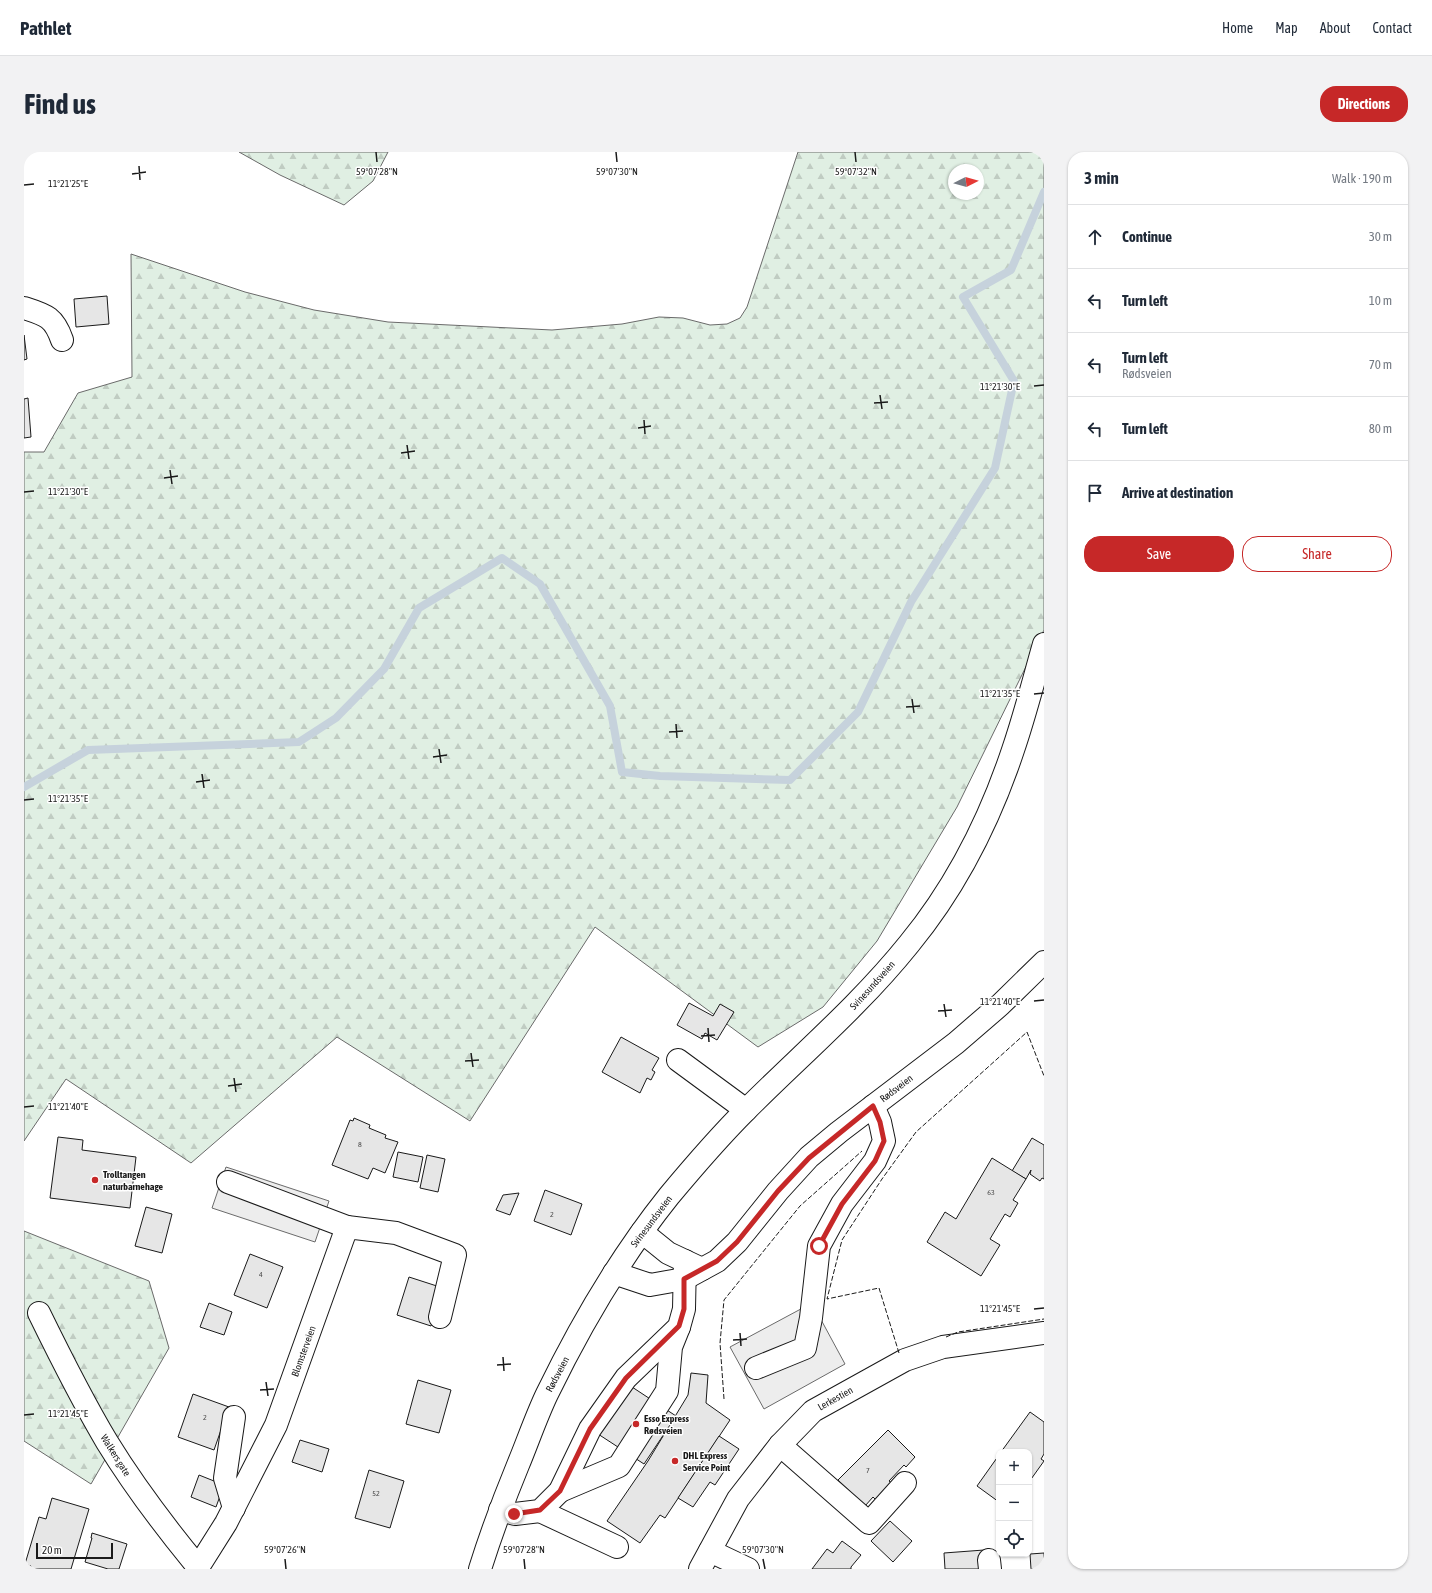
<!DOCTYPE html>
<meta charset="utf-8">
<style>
body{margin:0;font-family:"Asap Condensed",sans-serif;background:#f2f2f3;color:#1f2937}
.controls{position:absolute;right:12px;bottom:12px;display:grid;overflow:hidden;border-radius:8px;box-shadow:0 1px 3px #0004}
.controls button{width:36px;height:36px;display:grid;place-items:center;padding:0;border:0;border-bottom:1px solid #e0e1e3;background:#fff;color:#1f2937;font:20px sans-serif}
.compass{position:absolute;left:924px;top:12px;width:36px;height:36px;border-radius:50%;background:#fff;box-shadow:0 1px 3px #0004;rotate:84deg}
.scale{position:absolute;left:12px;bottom:10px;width:77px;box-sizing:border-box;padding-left:4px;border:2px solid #1a1a1a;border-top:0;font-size:11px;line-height:14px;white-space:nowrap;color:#1a1a1a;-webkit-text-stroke:3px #fff;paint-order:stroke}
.stop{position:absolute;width:12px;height:12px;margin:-9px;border:3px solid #c62828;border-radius:50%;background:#fff}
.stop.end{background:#c62828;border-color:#fff;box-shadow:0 1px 4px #0008}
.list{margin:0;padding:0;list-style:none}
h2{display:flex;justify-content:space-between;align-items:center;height:52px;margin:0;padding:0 16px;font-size:17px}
h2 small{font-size:13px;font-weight:400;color:#747a83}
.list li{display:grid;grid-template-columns:26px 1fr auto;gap:12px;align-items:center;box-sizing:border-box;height:64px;padding:0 16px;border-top:1px solid #e0e1e3}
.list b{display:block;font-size:15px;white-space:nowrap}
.list p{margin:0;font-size:13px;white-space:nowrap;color:#747a83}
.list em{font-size:13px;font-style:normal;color:#747a83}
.actions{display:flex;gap:8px;padding:12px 16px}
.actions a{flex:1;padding:9px 0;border:1px solid #c62828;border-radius:16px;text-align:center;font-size:14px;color:#c62828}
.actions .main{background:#c62828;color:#fff}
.icon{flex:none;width:22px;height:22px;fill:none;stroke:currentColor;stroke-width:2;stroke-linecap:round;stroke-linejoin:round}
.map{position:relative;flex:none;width:1020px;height:1417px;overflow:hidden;border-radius:16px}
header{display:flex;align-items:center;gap:24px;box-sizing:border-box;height:56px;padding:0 20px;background:#fff;border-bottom:1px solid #e0e1e3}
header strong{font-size:19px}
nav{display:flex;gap:22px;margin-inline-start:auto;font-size:14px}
.intro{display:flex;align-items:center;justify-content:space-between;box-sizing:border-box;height:96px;padding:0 24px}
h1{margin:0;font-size:28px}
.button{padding:10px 18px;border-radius:16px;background:#c62828;color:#fff;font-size:14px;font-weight:700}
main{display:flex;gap:24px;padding:0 24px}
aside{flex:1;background:#fff;border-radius:16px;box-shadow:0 1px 3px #0004}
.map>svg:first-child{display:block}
</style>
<header>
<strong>Pathlet</strong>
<nav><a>Home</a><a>Map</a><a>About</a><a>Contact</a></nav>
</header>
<div class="intro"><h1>Find us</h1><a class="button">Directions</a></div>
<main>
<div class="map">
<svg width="1020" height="1417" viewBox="0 0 1020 1417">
<defs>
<pattern id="forest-firs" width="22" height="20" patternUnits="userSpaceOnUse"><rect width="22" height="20" fill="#e0efe3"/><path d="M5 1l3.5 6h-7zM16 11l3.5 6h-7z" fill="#c0ccc2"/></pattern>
</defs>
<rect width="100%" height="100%" fill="#fff"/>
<!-- forest -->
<g fill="url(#forest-firs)" stroke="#6a6a6a" fill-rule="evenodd">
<polygon points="215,0 364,0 349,29 320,53 256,23"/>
<path d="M774,0h246v478l-87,177 -80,134 -54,66 -65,40 -163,-120 -125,194 -133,-84 -146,126 -125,-84 -42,62v-689h20l34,-59 54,-16 -1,-123 114,38 69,18 74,12 164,8 70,-6 37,-7 24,1 27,7 17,-1 13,-6 7,-11zM930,18h24v24h-24z"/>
<polygon points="0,1079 125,1129 145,1196 67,1332 0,1289"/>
</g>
<!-- parking -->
<g fill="#ededed" stroke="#6a6a6a">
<polygon points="202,1015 305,1049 291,1090 188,1056"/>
<polygon points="788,1151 821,1212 740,1257 706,1195"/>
</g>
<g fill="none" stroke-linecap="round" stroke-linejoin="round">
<!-- stream -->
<polyline stroke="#c6d2dc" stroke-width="8" points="0,635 64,598 275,590 312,566 360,517 395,456 478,406 516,432 586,554 598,620 636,624 766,628 834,560 887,450 971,316 990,229 939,145 987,118 1020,40"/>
</g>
<!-- building -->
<g fill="#e6e6e6" stroke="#1a1a1a">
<polygon points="83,144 85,172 52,175 50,147"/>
<polygon points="0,183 3,207 0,208"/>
<polygon points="4,246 7,285 0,286 0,247"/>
<polygon points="665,851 689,864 696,852 710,860 693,888 681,881 678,887 653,873"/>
<polygon points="597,885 635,906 628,918 631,920 627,928 623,926 616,941 578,920"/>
<polygon points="330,966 346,973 345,976 362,983 361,986 374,990 361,1021 349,1016 344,1027 308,1013 326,968 329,969"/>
<polygon points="34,985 59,988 58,998 112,1005 106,1056 26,1046"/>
<polygon points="1008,986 1020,993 1020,1027 1018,1026 1016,1029 1006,1022 1007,1018 1002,1027 988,1019"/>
<polygon points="374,1000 399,1005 394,1030 369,1025"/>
<polygon points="403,1003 421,1007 414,1040 396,1036"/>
<polygon points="968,1006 1002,1027 989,1048 994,1051 986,1065 981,1062 966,1087 976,1093 957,1124 903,1090 921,1060 932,1067"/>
<polygon points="521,1038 558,1052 547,1083 510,1069"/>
<polygon points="495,1041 486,1063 472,1058 479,1043"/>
<polygon points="122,1055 148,1062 138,1101 111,1094"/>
<polygon points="226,1102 259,1115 243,1156 210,1143"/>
<polygon points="385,1125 419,1136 407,1174 373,1163"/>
<polygon points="185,1151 208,1160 200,1183 176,1175"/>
<polygon points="667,1221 684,1223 682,1251 706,1268 641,1366 636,1363 616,1391 583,1369 624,1309 664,1243"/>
<polygon points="394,1228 427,1238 415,1281 382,1272"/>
<polygon points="605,1233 652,1264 620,1312 574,1282"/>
<polygon points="169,1242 205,1255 190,1298 154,1285"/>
<polygon points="1006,1260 1020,1270 1020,1302 1017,1307 1020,1309 1005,1330 1005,1300 977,1300"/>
<polygon points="864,1278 891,1305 882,1315 880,1313 865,1329 870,1333 854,1350 849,1345 841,1354 814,1328"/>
<polygon points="695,1284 715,1297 691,1333 686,1330 669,1355 654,1346"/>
<polygon points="276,1288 305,1297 298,1320 268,1310"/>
<polygon points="975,1303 975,1350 953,1334"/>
<polygon points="345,1318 380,1329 366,1376 331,1366"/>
<polygon points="175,1323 200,1333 192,1355 167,1345"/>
<polygon points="28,1346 65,1357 47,1417 6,1417 7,1414 1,1412 15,1365 22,1367"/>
<polygon points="866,1369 888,1389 869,1410 847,1389"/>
<polygon points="68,1381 103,1392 95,1417 84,1417 61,1410 68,1386 67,1386"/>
<polygon points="818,1389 837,1403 827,1415 827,1417 788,1417 803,1397 809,1401"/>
<polygon points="960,1398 962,1417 921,1417 920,1401"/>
<polygon points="1020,1401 1020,1417 1007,1417 1006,1402"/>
</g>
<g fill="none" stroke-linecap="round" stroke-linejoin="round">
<defs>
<g id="minor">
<path d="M0,156c22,7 30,9 38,32"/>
<polyline points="654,908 722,958"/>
<polyline points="204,1030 323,1075"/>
<path d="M15,1161c21,43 43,87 68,129 27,44 58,85 91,125"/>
<polyline points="732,1216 781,1196 787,1166 795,1094 818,1052 851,1009 860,989 856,970 849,954"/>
<polyline points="756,1293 845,1371 881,1331"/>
<polyline points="536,1339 595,1314 643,1239 647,1195 655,1175"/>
<polyline points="210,1356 201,1326 210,1265"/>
<polyline points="476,1358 491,1362 516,1359 536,1339 566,1277 602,1226 655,1175 660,1157 661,1109"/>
<polyline points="516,1359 593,1395"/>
<polyline points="686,1399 724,1417"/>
<polyline points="965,1408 966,1417"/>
<polyline points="173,1417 202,1371 252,1273 323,1075 372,1081 431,1103 416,1165"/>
<polyline points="676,1417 714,1347 756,1293 789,1259 881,1208 919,1195 1020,1181"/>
</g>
<g id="major">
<polyline points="618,1080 644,1101 678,1117"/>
<polyline points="590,1121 626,1133 660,1127 693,1109 713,1090 754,1039 785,1005 815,980 932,891 976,853 1020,810"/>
</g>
<path id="highway" d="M456,1417c11,-35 24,-70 38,-104 10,-24 18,-48 29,-71 34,-70 74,-138 122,-198 25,-30 50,-59 77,-86 55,-55 114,-105 163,-166 46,-56 81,-125 104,-194 12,-35 21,-71 31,-106"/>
</defs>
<!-- minor casing -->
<use href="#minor" stroke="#1a1a1a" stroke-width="24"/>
<!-- major casing -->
<use href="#major" stroke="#1a1a1a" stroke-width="24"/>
<!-- highway casing -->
<use href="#highway" stroke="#1a1a1a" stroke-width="24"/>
<!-- minor -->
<use href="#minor" stroke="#fff" stroke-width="22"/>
<!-- major -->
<use href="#major" stroke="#fff" stroke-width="22"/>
<!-- highway -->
<use href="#highway" stroke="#fff" stroke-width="22"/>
<!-- fence -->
<g stroke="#1a1a1a" stroke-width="1" stroke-dasharray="5 2" stroke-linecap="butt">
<polyline points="922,1185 934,1180 1020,1167"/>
<polyline points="875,1201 855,1136 803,1147 818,1088 858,1027 892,980 1003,880 1020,924"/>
<polyline points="700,1247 696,1191 700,1148 776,1054 838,999"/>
</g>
</g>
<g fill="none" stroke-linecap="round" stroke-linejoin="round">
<!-- route -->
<polyline stroke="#c62828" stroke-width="5" points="490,1362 516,1358 536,1339 566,1277 602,1226 655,1174 660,1157 660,1127 693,1109 713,1090 754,1039 785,1006 849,954 856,970 860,989 851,1009 818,1052 795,1094"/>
</g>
<!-- ticks -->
<path fill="none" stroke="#1a1a1a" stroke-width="1.5" d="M352,0l1,10M592,0l1,10M831,0l1,10M115,14l1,14M108,22l14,-2M0,33l10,-1M1010,234l10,-1M856,243l2,14M850,251l14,-1M620,268l1,14M614,276l13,-2M383,293l2,14M377,301l14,-2M146,318l2,14M140,326l14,-2M0,340l10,-1M1010,542l10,-1M888,547l2,14M882,555l14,-1M652,572l1,14M645,580l14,-1M415,597l2,14M409,605l14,-2M178,622l2,14M172,630l14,-2M0,648l10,-1M1010,849l10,-1M920,852l2,13M914,859l14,-1M684,876l1,14M677,884l14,-1M447,901l2,14M441,909l14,-1M210,926l2,14M204,934l14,-2M0,955l10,-1M1010,1157l10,-1M716,1181l1,13M709,1188l14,-1M479,1205l1,14M473,1213l14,-1M242,1230l2,14M236,1238l14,-1M0,1263l10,-1M261,1407l1,10M500,1407l1,10M739,1407l2,10"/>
<!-- markers -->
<g fill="#c62828" stroke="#fff" stroke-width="1.5">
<circle cx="71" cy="1028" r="4"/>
<circle cx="612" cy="1272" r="4"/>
<circle cx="651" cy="1309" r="4"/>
</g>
<g text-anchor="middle" stroke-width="3" stroke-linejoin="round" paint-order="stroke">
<!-- number labels -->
<g font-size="8" fill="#4d4d4d">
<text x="336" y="995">8</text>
<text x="967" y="1043">63</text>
<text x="528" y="1065">2</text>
<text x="237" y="1125">4</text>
<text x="181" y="1268">2</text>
<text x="844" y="1321">7</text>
<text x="352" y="1344">52</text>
</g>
<!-- street labels -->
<g font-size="10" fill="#1a1a1a" stroke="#fff">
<text transform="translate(848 833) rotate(-48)" y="4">Svinesundsveien</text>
<text transform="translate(872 936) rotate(-37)" y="4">Rødsveien</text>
<text transform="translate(627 1069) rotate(-53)" y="4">Svinesundsveien</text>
<text transform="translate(279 1199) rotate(-70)" y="4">Blomsterveien</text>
<text transform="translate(533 1222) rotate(-62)" y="4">Rødsveien</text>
<text transform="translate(811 1246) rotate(-29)" y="4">Lerkestien</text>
<text transform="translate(92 1303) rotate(58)" y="4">Walkers gate</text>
</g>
<!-- poi labels -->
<g font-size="10" font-weight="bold" fill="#1a1a1a" stroke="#fff" text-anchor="start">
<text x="79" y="1026">Trolltangen<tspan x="79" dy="12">naturbarnehage</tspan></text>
<text x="620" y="1270">Esso Express<tspan x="620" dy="12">Rødsveien</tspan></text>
<text x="659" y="1307">DHL Express<tspan x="659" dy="12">Service Point</tspan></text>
</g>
</g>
<g font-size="10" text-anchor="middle" fill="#1a1a1a" stroke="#fff" stroke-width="3" stroke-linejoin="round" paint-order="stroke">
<text x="353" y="23">59°07'28"N</text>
<text x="593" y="23">59°07'30"N</text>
<text x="832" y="23">59°07'32"N</text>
<text x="44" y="35">11°21'25"E</text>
<text x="976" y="238">11°21'30"E</text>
<text x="44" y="343">11°21'30"E</text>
<text x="976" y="545">11°21'35"E</text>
<text x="44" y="650">11°21'35"E</text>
<text x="976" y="853">11°21'40"E</text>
<text x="44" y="958">11°21'40"E</text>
<text x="976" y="1160">11°21'45"E</text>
<text x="44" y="1265">11°21'45"E</text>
<text x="261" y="1401">59°07'26"N</text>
<text x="500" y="1401">59°07'28"N</text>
<text x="739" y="1401">59°07'30"N</text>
</g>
</svg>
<div class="controls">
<button>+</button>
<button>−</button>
<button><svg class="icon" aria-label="locate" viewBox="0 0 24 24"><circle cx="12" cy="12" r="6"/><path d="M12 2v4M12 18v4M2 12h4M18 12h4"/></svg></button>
</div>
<svg class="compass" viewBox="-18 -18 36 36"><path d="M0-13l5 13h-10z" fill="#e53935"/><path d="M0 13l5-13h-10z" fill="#747a83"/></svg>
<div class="scale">20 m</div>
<div class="stop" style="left:795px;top:1094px"></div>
<div class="stop end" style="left:490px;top:1362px"></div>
</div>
<aside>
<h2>3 min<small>Walk · 190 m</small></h2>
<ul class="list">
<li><svg class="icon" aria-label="ahead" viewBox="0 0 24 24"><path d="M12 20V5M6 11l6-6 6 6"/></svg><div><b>Continue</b></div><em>30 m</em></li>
<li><svg class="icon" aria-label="left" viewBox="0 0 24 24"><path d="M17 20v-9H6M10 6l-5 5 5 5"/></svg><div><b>Turn left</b></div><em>10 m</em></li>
<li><svg class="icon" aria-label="left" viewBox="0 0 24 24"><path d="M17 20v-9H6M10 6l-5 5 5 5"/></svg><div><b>Turn left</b><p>Rødsveien</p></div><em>70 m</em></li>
<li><svg class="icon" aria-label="left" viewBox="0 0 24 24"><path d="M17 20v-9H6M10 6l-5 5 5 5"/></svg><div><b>Turn left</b></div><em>80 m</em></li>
<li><svg class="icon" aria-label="arrive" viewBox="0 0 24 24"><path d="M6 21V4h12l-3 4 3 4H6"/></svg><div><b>Arrive at destination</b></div></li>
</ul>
<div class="actions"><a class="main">Save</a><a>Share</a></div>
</aside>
</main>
